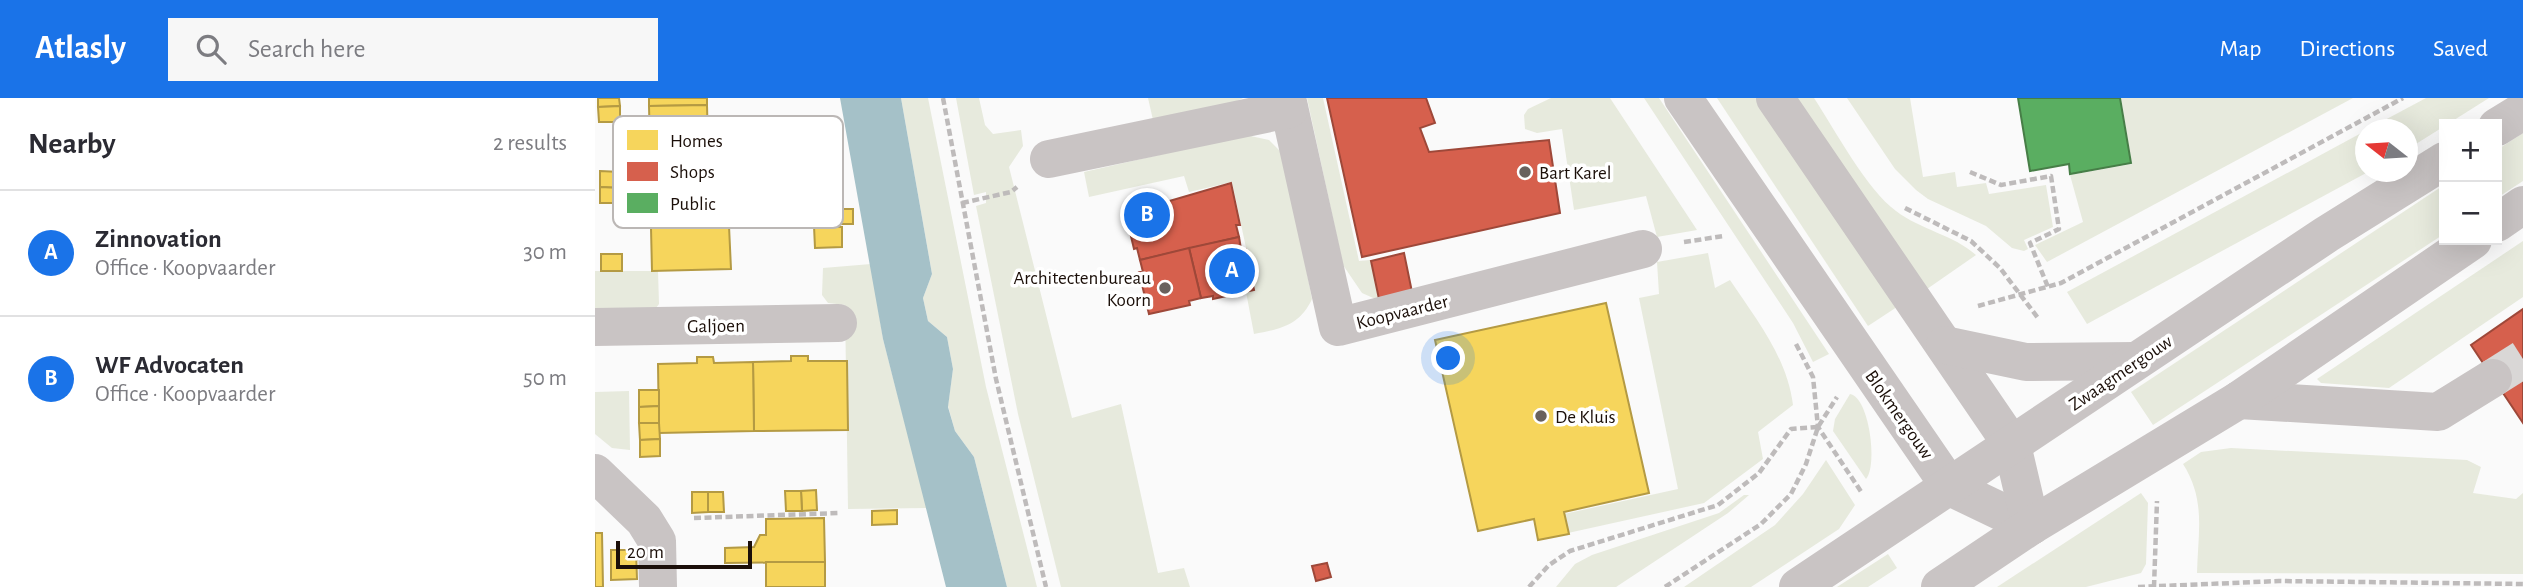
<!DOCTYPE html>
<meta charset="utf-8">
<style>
body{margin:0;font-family:"Alegreya Sans",sans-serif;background:#f7f7f7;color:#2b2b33}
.controls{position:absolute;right:21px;top:21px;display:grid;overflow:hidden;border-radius:0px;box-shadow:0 7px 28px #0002}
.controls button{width:63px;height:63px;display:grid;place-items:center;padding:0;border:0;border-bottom:2px solid #e1e1e2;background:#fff;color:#2b2b33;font:35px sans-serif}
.compass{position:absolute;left:1760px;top:21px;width:63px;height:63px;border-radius:50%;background:#fff;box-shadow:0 7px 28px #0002;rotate:287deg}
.scale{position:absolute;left:21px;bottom:18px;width:136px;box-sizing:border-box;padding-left:7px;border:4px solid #1b0f09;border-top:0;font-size:19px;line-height:24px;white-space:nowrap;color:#1b0f09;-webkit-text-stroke:5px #fff;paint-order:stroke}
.you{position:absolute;left:854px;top:261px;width:24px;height:24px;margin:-18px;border:5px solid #fff;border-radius:50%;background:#1a73e8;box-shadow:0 0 0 10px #1a73e833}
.badge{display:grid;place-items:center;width:46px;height:46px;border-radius:50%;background:#1a73e8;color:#fff;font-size:23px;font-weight:700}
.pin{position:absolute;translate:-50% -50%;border:4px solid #fff;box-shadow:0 2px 7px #0006}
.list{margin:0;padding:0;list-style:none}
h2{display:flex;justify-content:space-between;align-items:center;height:91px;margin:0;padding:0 28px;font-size:30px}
h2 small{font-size:23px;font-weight:400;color:#7c7c81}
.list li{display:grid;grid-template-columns:46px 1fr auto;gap:21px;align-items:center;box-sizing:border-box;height:126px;padding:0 28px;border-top:2px solid #e1e1e2}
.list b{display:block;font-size:26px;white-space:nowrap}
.list p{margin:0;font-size:23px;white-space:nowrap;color:#7c7c81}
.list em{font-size:23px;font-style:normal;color:#7c7c81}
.icon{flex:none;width:38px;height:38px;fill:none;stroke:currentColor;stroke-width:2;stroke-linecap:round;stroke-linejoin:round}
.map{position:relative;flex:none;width:1928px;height:489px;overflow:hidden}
header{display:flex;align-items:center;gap:42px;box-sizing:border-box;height:98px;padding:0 35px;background:#1a73e8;color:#fff}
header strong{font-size:33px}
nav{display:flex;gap:38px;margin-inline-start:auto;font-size:24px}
.search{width:490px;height:63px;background:#f7f7f7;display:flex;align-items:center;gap:18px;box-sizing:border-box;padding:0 24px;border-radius:0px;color:#7c7c81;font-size:26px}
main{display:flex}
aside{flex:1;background:#fff}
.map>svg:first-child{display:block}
</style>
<header>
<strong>Atlasly</strong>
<div class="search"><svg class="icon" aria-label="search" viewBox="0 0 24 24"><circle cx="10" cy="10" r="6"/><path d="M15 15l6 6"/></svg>Search here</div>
<nav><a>Map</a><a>Directions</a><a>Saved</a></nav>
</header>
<main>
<aside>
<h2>Nearby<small>2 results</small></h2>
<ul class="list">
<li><span class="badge">A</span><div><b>Zinnovation</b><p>Office · Koopvaarder</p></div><em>30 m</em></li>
<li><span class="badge">B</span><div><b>WF Advocaten</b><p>Office · Koopvaarder</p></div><em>50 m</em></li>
</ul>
</aside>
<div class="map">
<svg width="1928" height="489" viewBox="0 0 1928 489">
<rect width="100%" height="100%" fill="#fafafa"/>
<!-- green -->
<g fill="#e7eadd">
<polygon points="306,0 333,0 391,289 442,489 412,489 379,359 360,333 353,308 358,271 352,239 333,223 328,200 337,176"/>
<polygon points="361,0 384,0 390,27 398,36 426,32 428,48 414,69 477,320 526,306 563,475 589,470 595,489 466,489 423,316 381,108 391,105 391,94 379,97"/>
<polygon points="553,0 648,0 636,6 558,22"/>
<polygon points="712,0 728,0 764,163 775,162 785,203 767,195 748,167"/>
<polygon points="956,0 1015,0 1102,132 1062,139 1051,98 979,112 967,31 942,35 930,31 929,17 933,11"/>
<polygon points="1049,0 1064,0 1234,256 1218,264 1198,225"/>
<polygon points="1122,0 1166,0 1305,207 1273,228"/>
<path d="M1197,0h22c21,32 53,92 82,113 25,19 58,24 80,44l-49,34z"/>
<polygon points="1252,0 1315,0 1328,79 1360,74 1362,89 1391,85 1394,96 1451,87 1458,129 1429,142 1433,151 1429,153 1417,150 1391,128 1333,101 1321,92 1300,71"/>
<polygon points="1526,0 1758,0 1452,164 1440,147 1488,124 1475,77 1537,66"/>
<polygon points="1831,0 1894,0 1813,51 1812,32 1773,31"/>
<polygon points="1770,33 1773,74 1492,226 1472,194"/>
<polygon points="1928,35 1928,83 1902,100 1902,52"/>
<path d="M651,37l23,5 15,15 28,144c-12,26 -31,30 -58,35l-8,-42 9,-2 -23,-108 -43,10 -5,-16 -95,21 -5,-25z"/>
<polygon points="1849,87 1849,136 1558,327 1536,294"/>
<polygon points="1928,143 1928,199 1794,290 1726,285 1722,281"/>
<path d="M1113,155l7,35 15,-8c26,39 57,77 63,125l-35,27 5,27 -59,44 -136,30 -4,-19 114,-25 -39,-191 20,-4 -2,-32z"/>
<polygon points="276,166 288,241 332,410 253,411 250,207 233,205 227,197 228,170"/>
<polygon points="0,173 63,173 64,206 61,210 0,210"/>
<polygon points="34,293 35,352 17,350 0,336 0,294"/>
<path d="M1255,296c19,3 28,71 16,85l-33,-48 2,-12z"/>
<path d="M1636,350l236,12 14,7 -8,26 43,6 7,-6v81l-326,-1c1,-41 9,-73 -14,-109l18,-12z"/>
<polygon points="1231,362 1260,407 1244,431 1156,489 1089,489 1180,427 1208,396"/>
<polygon points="1546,395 1553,405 1551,466 1546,475 1491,489 1402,489"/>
<polygon points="1149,397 1154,397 1133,415 1021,489 961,489 980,466 997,457 1124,415"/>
<polygon points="1293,456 1302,470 1273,489 1242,489"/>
</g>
<!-- water -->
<polygon fill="#a5c1c8" points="245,0 306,0 337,176 328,200 333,223 352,239 358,271 353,309 360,333 379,359 412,489 351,489 288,241"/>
<!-- homes -->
<g fill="#f6d55c" stroke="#b49a43" stroke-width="2">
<polygon points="3,0 24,0 25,8 3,9"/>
<polygon points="54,0 112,0 112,7 54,8"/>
<polygon points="112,7 113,47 55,48 54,8"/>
<polygon points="25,8 25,24 4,24 3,9"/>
<polygon points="5,73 25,74 26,90 5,89"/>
<polygon points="134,88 134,128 56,130 55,89"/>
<polygon points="5,89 26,90 26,105 5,105"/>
<rect x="237" y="111" width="21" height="15"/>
<polygon points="134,128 136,171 57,173 56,130"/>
<polygon points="219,128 247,129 247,149 220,150"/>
<rect x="6" y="156" width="21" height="17"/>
<polygon points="1011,205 1054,395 969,414 974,436 943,442 939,421 883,433 840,242"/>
<polygon points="196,258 213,258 213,263 252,263 253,332 159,333 158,264 196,263"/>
<polygon points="102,259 118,259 119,265 158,264 159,333 64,335 63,266 102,265"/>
<polygon points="44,292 64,292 64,308 44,309"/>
<polygon points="64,308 64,325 44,325 44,309"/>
<polygon points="44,325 64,325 65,341 45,342"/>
<polygon points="65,341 65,358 45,359 45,342"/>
<polygon points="221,392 222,412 207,413 206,393"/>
<polygon points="190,393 206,393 207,413 191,413"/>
<polygon points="97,394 113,394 113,414 97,415"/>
<polygon points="113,394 128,394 129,414 113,414"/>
<polygon points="302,412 302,426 277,427 277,413"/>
<polygon points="229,420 230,464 130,465 130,450 159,449 165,437 171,437 171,421"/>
<polygon points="0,435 7,435 8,489 0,489"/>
<polygon points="16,452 41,452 42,481 16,482"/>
<rect x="171" y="464" width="59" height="25"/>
</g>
<!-- shops -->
<g fill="#d6604d" stroke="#9e4839" stroke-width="2">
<polygon points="732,0 831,0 840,25 825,30 834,54 954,42 965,115 767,159"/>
<polygon points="636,85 645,127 641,127 644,139 545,162 542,150 539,151 529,109 570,100 571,104"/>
<polygon points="644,139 646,151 651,151 659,192 618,201 618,198 606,200 594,150"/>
<polygon points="594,150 606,200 594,203 595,207 554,216 544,174 548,174 545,162"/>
<polygon points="809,155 817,194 784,201 776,163"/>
<polygon points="1928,211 1928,325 1876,247"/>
<polygon points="732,465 736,479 721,483 717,468"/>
</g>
<!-- public -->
<polygon fill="#5aae61" stroke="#477e47" stroke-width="2" points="1423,0 1525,0 1536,65 1475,76 1474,66 1435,73"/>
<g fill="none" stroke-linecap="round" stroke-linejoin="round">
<!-- minor-tunnel -->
<polyline stroke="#d9d7d6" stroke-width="38" stroke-dasharray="38 19" stroke-linecap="butt" points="1898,280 1928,261"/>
<!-- path -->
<g stroke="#bebbbb" stroke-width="4.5" stroke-dasharray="7 3.5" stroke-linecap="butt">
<polyline points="348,0 401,281 451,489"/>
<polyline points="1375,74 1406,87 1456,78 1464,131 1435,145 1453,189"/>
<polyline points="367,105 416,94 422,89"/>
<polyline points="1310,110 1376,143 1405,170 1443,220"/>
<polyline points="1089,144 1129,138"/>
<polyline points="1383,208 1466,185 1808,0"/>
<polyline points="1201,246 1218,279 1223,329 1267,395"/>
<polyline points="99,420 244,415"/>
<polyline points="934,489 954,467 975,453 1123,407 1164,375 1196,331 1223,329"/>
<polyline points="1070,489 1166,426 1196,396 1211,366 1223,329 1242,299"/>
<polyline points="1543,489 1684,483 1928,486"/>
<polyline points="1559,489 1562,403"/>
</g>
<!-- minor -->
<g stroke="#c9c4c4" stroke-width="38">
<polyline points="692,0 743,229 1048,151"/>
<polyline points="1088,0 1355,389 1436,428"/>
<polyline points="1180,0 1417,347 1436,428"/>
<polyline points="1902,29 1928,13"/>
<polyline points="454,61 694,11"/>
<polyline points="1902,125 1928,107"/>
<polyline points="0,229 243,225"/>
<polyline points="1350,247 1431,264 1540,263"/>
<polyline points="1644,302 1843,314 1898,280"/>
<polyline points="0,375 49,422 62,443 63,489"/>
<polyline points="1203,489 1732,136 1849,63"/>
<polyline points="1345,489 1436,428 1644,302 1878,142"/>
</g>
</g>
<!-- markers -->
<g fill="#69615d" stroke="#fff" stroke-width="2.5">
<circle cx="930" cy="74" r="7"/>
<circle cx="570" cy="190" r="7"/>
<circle cx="946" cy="318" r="7"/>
</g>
<g text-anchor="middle" stroke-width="7" stroke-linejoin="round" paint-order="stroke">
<!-- poi labels -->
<g font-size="19" fill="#1b0f09" stroke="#fff" text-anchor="start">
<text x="944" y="81">Bart Karel</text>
<text x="556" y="186" text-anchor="end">Architectenbureau<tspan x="556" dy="22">Koorn</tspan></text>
<text x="960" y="325">De Kluis</text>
</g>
<!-- street labels -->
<g font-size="19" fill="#1b0f09" stroke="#fff">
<text transform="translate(807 213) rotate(-14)" y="7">Koopvaarder</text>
<text transform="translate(121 227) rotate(-1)" y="7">Galjoen</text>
<text transform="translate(1525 274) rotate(-34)" y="7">Zwaagmergouw</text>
<text transform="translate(1305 316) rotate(55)" y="7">Blokmergouw</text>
</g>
</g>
<!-- legend -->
<rect x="18" y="18" width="230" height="112" rx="10" fill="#fff" stroke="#bbb7b5" stroke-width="2"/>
<rect x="32" y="32" width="31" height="20" fill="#f6d55c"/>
<rect x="32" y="64" width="31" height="19" fill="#d6604d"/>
<rect x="32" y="95" width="31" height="20" fill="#5aae61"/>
<g font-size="19" fill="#1b0f09">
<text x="75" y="49">Homes</text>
<text x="75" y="80">Shops</text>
<text x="75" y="112">Public</text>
</g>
</svg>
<div class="controls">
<button>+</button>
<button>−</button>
</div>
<svg class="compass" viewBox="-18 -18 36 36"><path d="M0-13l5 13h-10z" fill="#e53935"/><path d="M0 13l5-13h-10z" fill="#7c7c81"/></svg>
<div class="scale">20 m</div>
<div class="you"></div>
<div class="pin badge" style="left:637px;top:173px">A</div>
<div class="pin badge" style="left:552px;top:117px">B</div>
</div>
</main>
